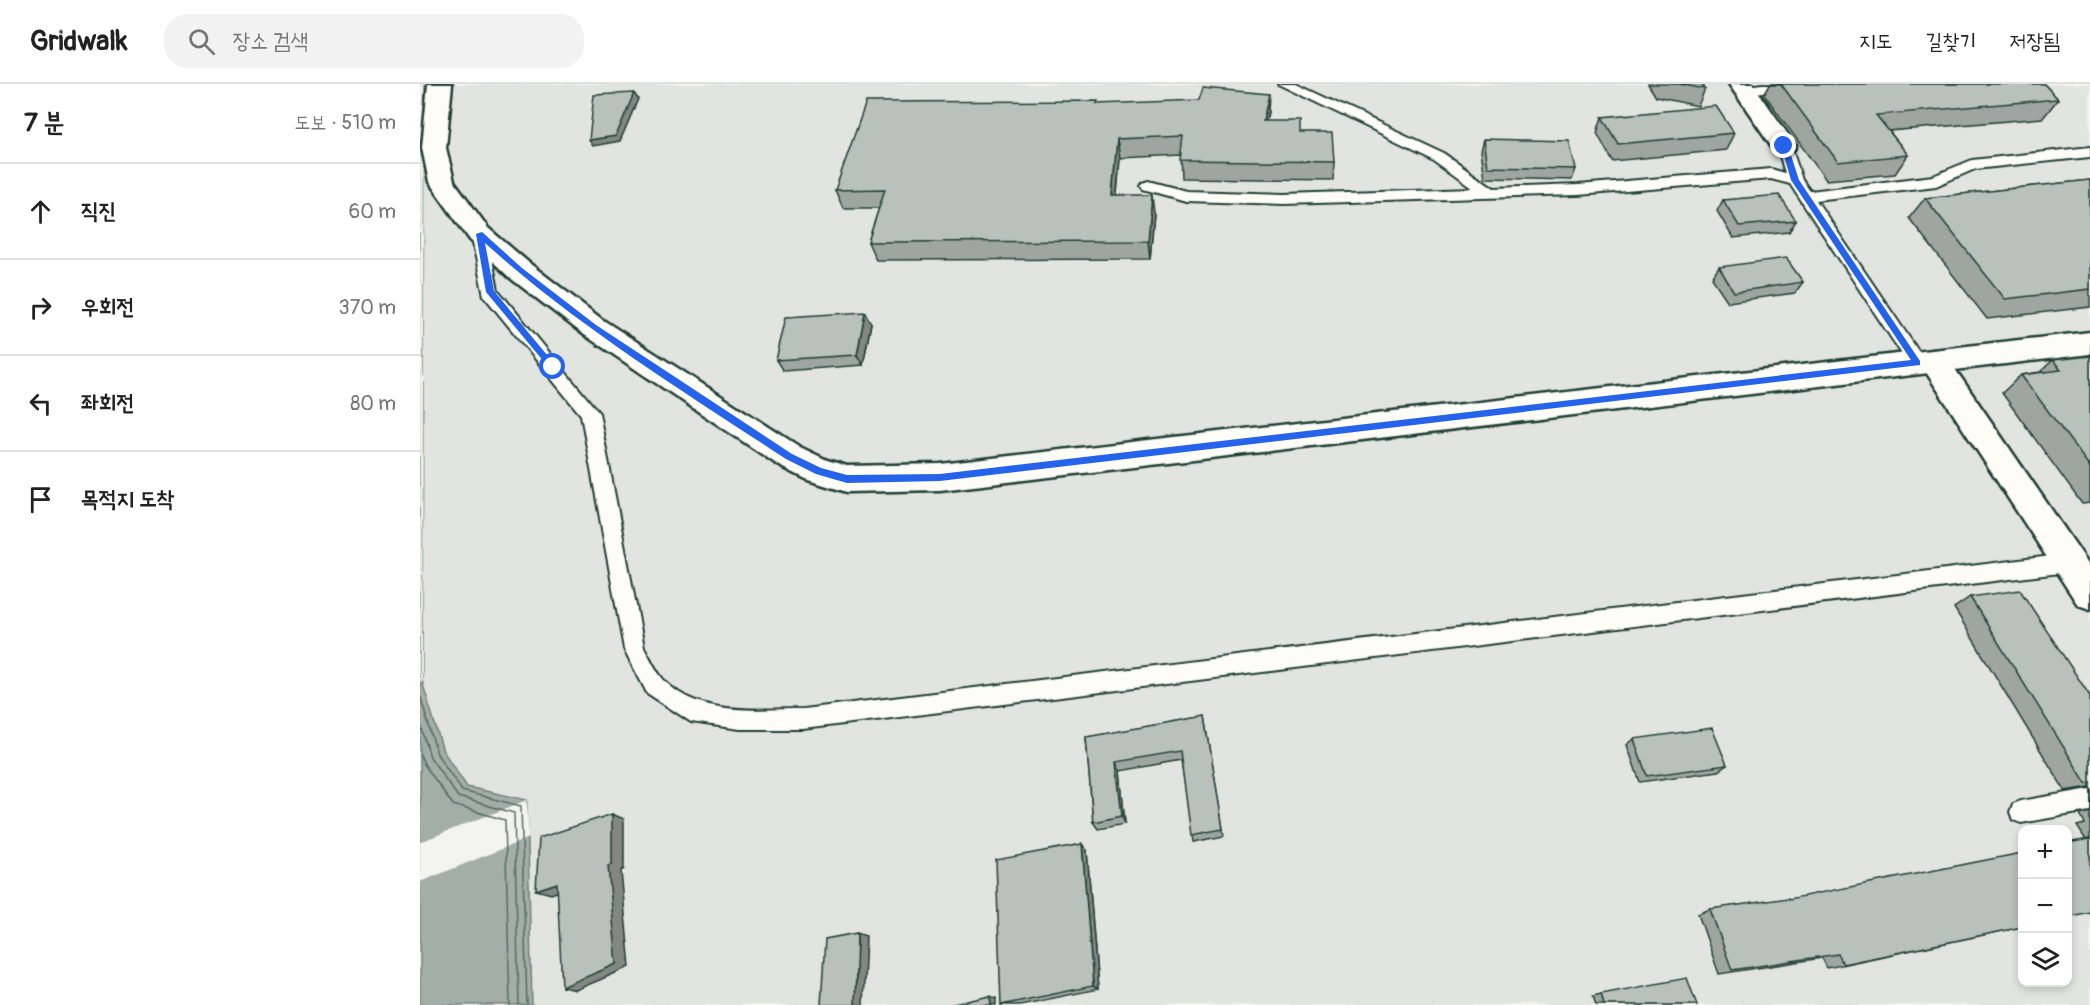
<!DOCTYPE html>
<html lang="ko">
<meta charset="utf-8">
<style>
body{margin:0;font-family:Pangolin,"Poor Story",sans-serif;background:#f2f2f2;color:#222}
.controls{position:absolute;right:18px;bottom:18px;display:grid;overflow:hidden;border-radius:12px;box-shadow:0 3px 9px #0003}
.controls button{width:54px;height:54px;display:grid;place-items:center;padding:0;border:0;border-bottom:2px solid #e0e0e0;background:#fff;color:#222;font:30px sans-serif}
.stop{position:absolute;width:18px;height:18px;margin:-14px;border:4px solid #2563eb;border-radius:50%;background:#fff}
.stop.end{background:#2563eb;border-color:#fff;box-shadow:0 2px 6px #0008}
.list{margin:0;padding:0;list-style:none}
h2{display:flex;justify-content:space-between;align-items:center;height:78px;margin:0;padding:0 24px;font-size:26px}
h2 small{font-size:20px;font-weight:400;color:#767676}
.list li{display:grid;grid-template-columns:39px 1fr auto;gap:18px;align-items:center;box-sizing:border-box;height:96px;padding:0 24px;border-top:2px solid #e0e0e0}
.list b{display:block;font-size:22px;white-space:nowrap}
.list em{font-size:20px;font-style:normal;color:#767676}
.icon{flex:none;width:33px;height:33px;fill:none;stroke:currentColor;stroke-width:2;stroke-linecap:round;stroke-linejoin:round}
.map{position:relative;flex:none;width:1670px;height:921px;overflow:hidden}
header{display:flex;align-items:center;gap:36px;box-sizing:border-box;height:84px;padding:0 30px;background:#fff;border-bottom:2px solid #e0e0e0}
header strong{font-size:28px}
nav{display:flex;gap:33px;margin-inline-start:auto;font-size:21px}
.search{width:420px;height:54px;background:#f2f2f2;display:flex;align-items:center;gap:15px;box-sizing:border-box;padding:0 21px;border-radius:24px;color:#767676;font-size:22px}
main{display:flex}
aside{flex:1;background:#fff}
.map>svg:first-child{display:block}
</style>
<header>
<strong>Gridwalk</strong>
<div class="search"><svg class="icon" aria-label="search" viewBox="0 0 24 24"><circle cx="10" cy="10" r="6"/><path d="M15 15l6 6"/></svg>장소 검색</div>
<nav><a>지도</a><a>길찾기</a><a>저장됨</a></nav>
</header>
<main>
<aside>
<h2>7 분<small>도보 · 510 m</small></h2>
<ul class="list">
<li><svg class="icon" aria-label="ahead" viewBox="0 0 24 24"><path d="M12 20V5M6 11l6-6 6 6"/></svg><div><b>직진</b></div><em>60 m</em></li>
<li><svg class="icon" aria-label="right" viewBox="0 0 24 24"><path d="M7 20v-9h11M14 6l5 5-5 5"/></svg><div><b>우회전</b></div><em>370 m</em></li>
<li><svg class="icon" aria-label="left" viewBox="0 0 24 24"><path d="M17 20v-9H6M10 6l-5 5 5 5"/></svg><div><b>좌회전</b></div><em>80 m</em></li>
<li><svg class="icon" aria-label="arrive" viewBox="0 0 24 24"><path d="M6 21V4h12l-3 4 3 4H6"/></svg><div><b>목적지 도착</b></div></li>
</ul>
</aside>
<div class="map">
<svg width="1670" height="921" viewBox="0 0 1670 921">
<rect width="100%" height="100%" fill="#f4f4ef"/>
<filter id="ink" filterUnits="userSpaceOnUse"><feTurbulence type="fractalNoise" baseFrequency=".0167" numOctaves="2"/><feDisplacementMap in="SourceGraphic" scale="12" xChannelSelector="R" yChannelSelector="G"/><feConvolveMatrix kernelMatrix="1 2 1 2 8 2 1 2 1" color-interpolation-filters="sRGB"/></filter>
<g filter="url(#ink)">
<!-- built -->
<path fill="#e2e5df" fill-rule="evenodd" d="M4,0h1666v921h-1558l-3,-167 -62,-51 -24,-36 -21,-70zM1602,746h46v152h-46z"/>
<!-- water -->
<polygon fill="#a3aea7" stroke="#6e8179" stroke-width="1.5" points="0,0 4,0 2,597 23,667 47,703 107,716 112,921 0,921"/>
<!-- pier -->
<g fill="#f4f4ef">
<polygon points="0,0 4,0 2,597 0,598"/>
<polygon points="107,716 109,754 0,798 0,758"/>
</g>
<g fill="none" stroke-linecap="round" stroke-linejoin="round">
<!-- shore -->
<g stroke="#546a62" stroke-width="1.5">
<polyline points="0,611 17,670 42,707 101,722 107,921"/>
<polyline points="0,638 10,673 38,713 94,729 99,921"/>
<polyline points="0,670 4,680 33,721 85,736 90,921"/>
</g>
<defs>
<g id="lane">
<polygon points="858,0 876,0 1024,69 1074,104 1158,101 1351,85 1365,89 1357,62 1364,57 1371,62 1382,96 1390,107 1513,92 1552,76 1670,63 1670,73 1555,85 1516,102 1396,116 1503,274 1506,279 1503,284 1497,285 1491,284 1370,100 1351,95 1158,111 864,120 766,117 723,105 721,102 723,99 728,97 766,107 864,110 1054,104 1014,75"/>
<polygon points="1342,0 1384,0 1377,4 1326,10 1319,6 1321,3"/>
<path d="M59,145l5,1 3,4 11,56 101,123 45,234c6,10 11,23 19,32 34,38 94,30 140,30l1265,-155 7,3 3,6 -3,6 -7,3 -1265,157h-63l-49,-7 -44,-29 -23,-44 -43,-234 -97,-119 -13,-62 3,-4z"/>
<polygon points="1670,705 1670,727 1601,739 1593,736 1590,728 1593,720 1601,717"/>
</g>
<g id="street">
<polygon points="1309,0 1333,0 1376,62 1373,67 1364,70 1355,67"/>
<polygon points="1514,266 1524,269 1670,482 1670,525 1658,521 1504,285 1499,277 1504,269"/>
</g>
<polygon id="secondary" points="8,0 32,0 26,64 34,97 68,144 109,179 183,236 380,363 407,376 427,382 520,380 1670,248 1670,270 520,406 427,408 388,396 358,381 163,250 89,193 50,156 9,98 2,64"/>
</defs>
<!-- lane casing -->
<use href="#lane" stroke="#1f3d34" stroke-width="4"/>
<!-- street casing -->
<use href="#street" stroke="#1f3d34" stroke-width="5"/>
<!-- secondary casing -->
<use href="#secondary" stroke="#1f3d34" stroke-width="5"/>
<!-- lane -->
<use href="#lane" fill="#fdfcf7" fill-rule="evenodd"/>
<!-- street -->
<use href="#street" fill="#fdfcf7" fill-rule="evenodd"/>
<!-- secondary -->
<use href="#secondary" fill="#fdfcf7" fill-rule="evenodd"/>
</g>
<!-- wall -->
<g fill="#9fa6a1" stroke="#1f3d34" stroke-width="1.5">
<polygon points="1228,0 1282,0 1285,5 1278,22 1236,13"/>
<polygon points="1350,0 1624,0 1638,15 1623,34 1469,47 1488,71 1475,90 1406,96 1344,10"/>
<polygon points="678,20 848,28 846,37 880,49 914,78 913,96 762,94 761,71 700,74 697,111 734,129 730,175 456,176 448,158 459,124 423,124 415,106"/>
<polygon points="1182,33 1314,49 1306,66 1192,77 1177,49"/>
<polygon points="1064,55 1156,85 1152,96 1065,94 1061,67"/>
<polygon points="1670,96 1670,223 1567,235 1489,134 1505,114"/>
<polygon points="1303,116 1376,137 1369,148 1313,154 1297,127"/>
<polygon points="1299,183 1383,198 1375,209 1308,218 1292,194"/>
<polygon points="451,239 443,281 363,287 356,276"/>
<polygon points="1670,272 1670,419 1662,420 1582,309 1601,291 1620,288 1633,276"/>
<polygon points="1550,513 1670,612 1670,703 1645,707 1534,524"/>
<polygon points="785,632 804,752 773,758 761,676 700,687 705,740 678,745 673,738 666,653"/>
<polygon points="1214,655 1307,681 1298,687 1220,698 1207,661"/>
<polygon points="1670,728 1670,829 1666,756 1657,742 1665,740 1660,731"/>
<polygon points="667,767 678,905 600,921 581,921"/>
<polygon points="1369,815 1602,843 1407,884 1402,874 1299,890 1278,830 1290,825"/>
<polygon points="1181,910 1277,921 1176,921 1173,912"/>
</g>
<!-- shaded-wall -->
<g fill="#828783" stroke="#1f3d34" stroke-width="1.5">
<polygon points="214,9 218,15 200,57 173,62 169,56"/>
<polygon points="849,10 848,28 842,55 843,37"/>
<polygon points="697,55 700,74 695,129 692,111"/>
<polygon points="732,111 734,129 730,175 728,157"/>
<polygon points="445,228 451,239 443,281 437,271"/>
<polygon points="696,678 700,687 705,740 702,732"/>
<polygon points="192,730 204,735 204,785 201,787 210,883 156,906 142,903 188,782"/>
<polygon points="662,760 667,767 678,905 673,902"/>
<polygon points="137,799 151,803 131,810 116,806"/>
<polygon points="437,849 446,852 443,921 435,921"/>
<polygon points="570,912 576,914 576,921 571,921"/>
</g>
<!-- building -->
<g fill="#b9c1bb" stroke="#1f3d34" stroke-width="1.5">
<polygon points="1259,0 1282,0 1285,5"/>
<polygon points="1361,0 1624,0 1638,15 1456,31 1488,71 1418,78"/>
<polygon points="783,4 849,10 843,37 880,37 880,49 912,49 914,78 760,76 763,52 697,55 692,111 732,111 728,157 448,158 465,105 415,106 446,18 678,17 677,20 779,16"/>
<polygon points="214,9 196,52 169,56 174,11"/>
<polygon points="1296,22 1314,49 1198,60 1182,33"/>
<polygon points="1064,55 1149,57 1156,85 1068,83"/>
<polygon points="1670,96 1670,205 1585,215 1505,114"/>
<polygon points="1359,111 1376,137 1319,142 1303,116"/>
<polygon points="1366,174 1383,198 1314,208 1299,183"/>
<polygon points="445,228 437,271 356,276 366,233"/>
<polygon points="1670,272 1670,383 1601,291 1641,286 1633,276"/>
<polygon points="1600,506 1670,612 1670,699 1666,699 1550,513"/>
<polygon points="785,632 803,745 771,751 760,667 696,678 702,732 673,738 666,653"/>
<polygon points="1292,644 1307,681 1227,692 1214,655"/>
<polygon points="192,730 192,781 188,782 197,880 142,903 137,799 116,806 119,754"/>
<polygon points="1670,755 1670,828 1647,833 1647,759"/>
<polygon points="662,760 673,902 581,921 576,776"/>
<polygon points="1602,769 1602,843 1423,880 1418,870 1312,886 1290,825 1368,814 1369,815"/>
<polygon points="437,849 435,921 401,921 405,855"/>
<polygon points="1267,894 1277,921 1184,921 1181,910"/>
<polygon points="570,912 571,921 529,921"/>
</g>
</g>
<!-- route -->
<path fill="#2563eb" d="M1364,59l4,3 11,34 121,181v4l-980,116 -93,2 -31,-9 -30,-15c-103,-68 -209,-133 -301,-216l9,48 63,76 -4,3 -3,-1 -64,-77 -10,-58 6,-2 40,36 74,57 196,129 29,14 26,7 93,-1 971,-114 -120,-180 -10,-34z"/>
</svg>
<div class="controls">
<button>+</button>
<button>−</button>
<button><svg class="icon" aria-label="layers" viewBox="0 0 24 24"><path d="M12 4l9 5-9 5-9-5zM3 14l9 5 9-5"/></svg></button>
</div>
<div class="stop" style="left:133px;top:283px"></div>
<div class="stop end" style="left:1364px;top:62px"></div>
</div>
</main>
